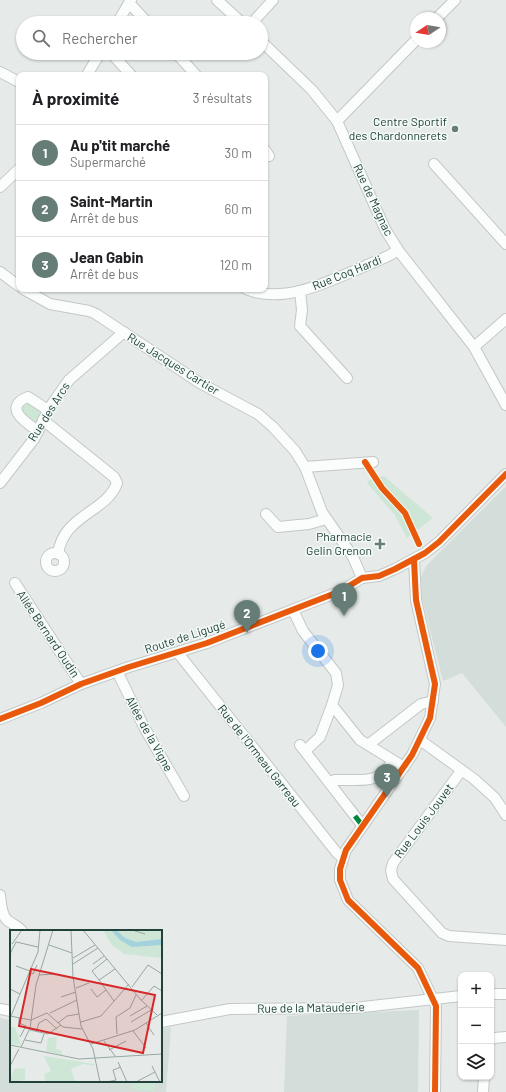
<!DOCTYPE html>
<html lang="fr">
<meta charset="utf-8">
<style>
body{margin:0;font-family:Barlow,sans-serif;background:#f6f6f6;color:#202124}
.controls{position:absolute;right:12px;bottom:12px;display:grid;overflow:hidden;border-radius:8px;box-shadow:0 1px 3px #0004}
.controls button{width:36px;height:36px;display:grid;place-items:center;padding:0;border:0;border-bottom:1px solid #e0e0e0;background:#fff;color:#202124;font:20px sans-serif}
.compass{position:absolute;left:410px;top:12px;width:36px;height:36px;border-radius:50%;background:#fff;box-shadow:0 1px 3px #0004;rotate:258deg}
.you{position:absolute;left:318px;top:651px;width:14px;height:14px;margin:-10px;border:3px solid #fff;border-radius:50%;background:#1a73e8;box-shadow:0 0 0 6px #1a73e833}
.badge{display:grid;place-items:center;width:26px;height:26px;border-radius:50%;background:#667c77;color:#fff;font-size:13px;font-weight:700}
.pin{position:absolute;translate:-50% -33px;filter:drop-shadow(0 1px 2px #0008)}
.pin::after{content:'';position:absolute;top:21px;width:14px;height:12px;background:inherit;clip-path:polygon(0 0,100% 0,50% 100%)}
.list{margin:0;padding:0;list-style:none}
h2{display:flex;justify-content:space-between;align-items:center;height:52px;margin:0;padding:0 16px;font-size:17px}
h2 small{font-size:13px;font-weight:400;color:#757577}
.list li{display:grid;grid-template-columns:26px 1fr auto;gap:12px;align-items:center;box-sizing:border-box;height:56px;padding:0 16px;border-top:1px solid #e0e0e0}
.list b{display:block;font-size:15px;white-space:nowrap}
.list p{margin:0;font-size:13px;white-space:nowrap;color:#757577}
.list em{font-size:13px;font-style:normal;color:#757577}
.icon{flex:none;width:22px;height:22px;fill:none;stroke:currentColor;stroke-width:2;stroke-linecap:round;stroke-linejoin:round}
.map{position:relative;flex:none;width:506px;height:1092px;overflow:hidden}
.search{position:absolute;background:#fff;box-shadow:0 1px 3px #0004;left:16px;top:16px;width:252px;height:44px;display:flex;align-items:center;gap:10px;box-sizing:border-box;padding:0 14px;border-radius:22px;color:#757577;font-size:15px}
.panel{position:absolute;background:#fff;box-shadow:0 1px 3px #0004;left:16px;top:72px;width:252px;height:220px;border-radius:8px}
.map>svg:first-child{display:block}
</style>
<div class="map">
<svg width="506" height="1092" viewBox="0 0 506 1092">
<rect width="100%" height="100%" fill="#e6ebe9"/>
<!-- built -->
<g fill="#d3ddd9">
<polygon points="506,486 506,727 462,673 443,681 422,598 421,577 426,566"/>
<polygon points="419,1010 418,1092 284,1092 287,1016"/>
<polygon points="0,1018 11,1020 11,1081 161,1081 161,1029 171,1027 166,1092 0,1092"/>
</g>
<!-- green -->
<g fill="#cee6d6">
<polygon points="27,401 42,412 36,423 33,424 20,409"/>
<polygon points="384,476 433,518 407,538 394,514 367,483 370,479"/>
<polygon points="133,1081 156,1081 154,1092 132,1089"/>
</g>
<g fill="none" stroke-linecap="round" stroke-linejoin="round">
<defs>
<g id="minor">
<polyline points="217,0 242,23"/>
<polyline points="129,3 148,23"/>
<polyline points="437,18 455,0"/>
<polyline points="117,23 131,0"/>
<polyline points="252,23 273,0"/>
<polyline points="261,41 312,90 337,121 385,229 398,250 474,347 506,405"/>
<polyline points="111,53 131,75"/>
<polyline points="176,53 196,75"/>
<polyline points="0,72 19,82"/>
<polyline points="87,75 100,53"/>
<polyline points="337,121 416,40"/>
<polyline points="265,150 269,156"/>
<polyline points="434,164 506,244"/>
<polyline points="0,187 19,169"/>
<polyline points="0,272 19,286"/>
<polyline points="23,289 50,304 89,311 96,314 200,383 258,414 273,427 295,451 305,467 322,512 353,557 362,578"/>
<path d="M246,289c38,16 84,-8 119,-23 11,-5 24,-9 33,-16"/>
<polyline points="300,291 302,310 300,326 347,378"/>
<polyline points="474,347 506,319"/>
<path d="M43,420l71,57 3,6c-10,29 -54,32 -59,71"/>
<path d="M38,431c-12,-8 -36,-24 -10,-34l20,13"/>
<polyline points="305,467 373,462"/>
<polyline points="0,483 34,439 50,407 69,380 124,332"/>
<polyline points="266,514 278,527 309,524 326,519"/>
<circle cx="55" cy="562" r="9"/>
<polyline points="414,560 416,600 435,684 430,718 412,755 346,850 340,869 340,880 348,900 418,968 436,1006 435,1092"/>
<polyline points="15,583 81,684"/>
<polyline points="293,610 303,631 336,673 338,685 332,705 360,740 404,767"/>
<polyline points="178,653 337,853 342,857"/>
<polyline points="117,671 144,727 184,796"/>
<polyline points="0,719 41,703 81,684 129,667 207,643 310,603 341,591 362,578 379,576 395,569 425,553 439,542 506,474"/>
<polyline points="420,740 474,779 495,798 506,815"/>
<polyline points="300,745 362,825"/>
<polyline points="368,745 421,704 433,701"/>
<polyline points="305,751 320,737 332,705"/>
<polyline points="461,771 393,863 391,870 393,879 442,933 449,936 506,940"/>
<path d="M329,782l6,-2c28,-1 41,6 58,-19"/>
<path d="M0,895c1,8 1,19 7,25 5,4 11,6 15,11"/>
<polyline points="491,994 506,994"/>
<polyline points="0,1009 11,1011"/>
<polyline points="161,1022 230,1009 354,1008 461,996"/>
<polyline points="491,1040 494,1038 506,1037"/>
<polyline points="483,1092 484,1077"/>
</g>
</defs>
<!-- minor casing -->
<use href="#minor" stroke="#c3c8c6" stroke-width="12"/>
<!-- minor -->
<use href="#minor" stroke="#fbfcfc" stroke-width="10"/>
<!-- quiet -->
<polyline stroke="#00873e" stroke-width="5" stroke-dasharray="10 5" stroke-linecap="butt" points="355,816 362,825"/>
<defs>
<g id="cycleway">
<polyline points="365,462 382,488 405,513 419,544"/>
<polyline points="414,560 416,600 435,684 430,718 412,755 346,850 340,869 340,880 348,900 418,968 436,1006 435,1092"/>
<polyline points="0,719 41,703 81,684 129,667 207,643 310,603 341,591 362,578 379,576 395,569 425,553 439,542 506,474"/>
</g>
</defs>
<!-- cycleway casing -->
<use href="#cycleway" stroke="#f4faf7" stroke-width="8"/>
<!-- cycleway -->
<use href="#cycleway" stroke="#e8590c" stroke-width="6"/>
</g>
<!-- markers -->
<g fill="#667c77" stroke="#f4faf7" stroke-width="1.5">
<circle cx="455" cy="129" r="4"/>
<path d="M378 538h4v4h4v4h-4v4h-4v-4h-4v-4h4z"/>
</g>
<g text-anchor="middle" stroke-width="3" stroke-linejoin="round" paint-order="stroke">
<!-- poi labels -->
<g font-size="12" fill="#21413a" stroke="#f4faf7" text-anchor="end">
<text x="447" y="126">Centre Sportif<tspan x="447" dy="14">des Chardonnerets</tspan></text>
<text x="372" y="541">Pharmacie<tspan x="372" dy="14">Gelin Grenon</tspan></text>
</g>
<!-- street labels -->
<g font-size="12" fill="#21413a" stroke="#f4faf7">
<text transform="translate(373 200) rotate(65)" y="4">Rue de Magnac</text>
<text transform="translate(347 273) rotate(-22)" y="4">Rue Coq Hardi</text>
<text transform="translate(173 364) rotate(32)" y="4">Rue Jacques Cartier</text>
<text transform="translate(49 412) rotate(-58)" y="4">Rue des Arcs</text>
<text transform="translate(48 634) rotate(56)" y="4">Allée Bernard Oudin</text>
<text transform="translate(185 637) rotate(-18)" y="4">Route de Ligugé</text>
<text transform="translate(149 734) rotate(61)" y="4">Allée de la Vigne</text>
<text transform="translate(259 756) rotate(52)" y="4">Rue de l'Ormeau Garreau</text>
<text transform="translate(424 821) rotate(-53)" y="4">Rue Louis Jouvet</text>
<text transform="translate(311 1008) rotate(-1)" y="4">Rue de la Matauderie</text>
</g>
</g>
<!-- overview -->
<g transform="translate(10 930)">
<rect width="152" height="152" fill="#e6ebe9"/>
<path d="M93,0h59v28l-38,-4 -12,-9zM0,97h5l6,18 -11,-1zM47,107l-1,12 5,1 2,5 -17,-4 2,-13zM34,126l50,8v2l-11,-2 -12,5 4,13h-29l-2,-8 7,-3zM15,138v12l-15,2 4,-13z" fill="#cee6d6"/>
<path d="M101,0h5l9,8 11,4 26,-3v6l-30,2 -12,-7z" fill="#a4d2dc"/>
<path fill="none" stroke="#97a7a3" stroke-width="1" d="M61,0l2,47 8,49 12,23 7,33M73,0l57,69 17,16M122,0l13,4M2,14l10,-14M39,15l23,8M0,24l6,-12 22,5M63,28l22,-13M63,34l25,-16M83,34l11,-8M6,36l14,5M20,42l3,2 4,-9M29,45l15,-1M89,50l-7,-9 15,-12M122,57l16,-22 14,9M66,58l13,-5M0,59l10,5 18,-42 2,-22M81,59l6,8 9,-7M51,67l15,-5M104,71l-15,-21 16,-11M131,71l13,-15 8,5M40,83l27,-13M0,86l21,4 16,-7 16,14 19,2M1,86l9,-22M120,86l17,-10M9,88v5l7,3 -6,11M71,92l20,-6 28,-32M121,92l20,-12M48,93l9,-7 12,-2M136,93l8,12M20,100l18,4 13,-9M123,101l13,17M26,102l3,-9 7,-4 11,10M107,104l-1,-17 14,-9 6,-13M15,110l16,3 3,-9M94,111l11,15M81,114l44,-14 27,-17M0,115l69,14 83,-5M11,117l9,-19 6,-43 17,-55M99,120l17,-9M108,132l9,20M0,136l9,-17M142,136l8,16M97,152l9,-2 -3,-10 8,-3M126,152l19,-10"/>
<path fill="#d62828" fill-opacity="0.15" stroke="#d62828" stroke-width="2" d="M21,39l124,26 -12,58 -124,-27z"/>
<rect width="152" height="152" fill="none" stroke="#21413a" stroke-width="2"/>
</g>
</svg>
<div class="controls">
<button>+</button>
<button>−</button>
<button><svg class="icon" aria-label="layers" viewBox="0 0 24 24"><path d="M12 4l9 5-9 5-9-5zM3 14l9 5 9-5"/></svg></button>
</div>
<svg class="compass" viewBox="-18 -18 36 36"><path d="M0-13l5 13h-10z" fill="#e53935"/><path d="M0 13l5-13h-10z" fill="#757577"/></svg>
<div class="you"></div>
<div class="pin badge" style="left:344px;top:616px">1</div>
<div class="pin badge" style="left:247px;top:633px">2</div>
<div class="pin badge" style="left:387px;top:797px">3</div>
<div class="search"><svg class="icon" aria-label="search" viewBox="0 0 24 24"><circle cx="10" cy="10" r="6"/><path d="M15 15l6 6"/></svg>Rechercher</div>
<section class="panel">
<h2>À proximité<small>3 résultats</small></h2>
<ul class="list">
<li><span class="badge">1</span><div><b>Au p'tit marché</b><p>Supermarché</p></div><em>30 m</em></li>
<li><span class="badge">2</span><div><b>Saint-Martin</b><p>Arrêt de bus</p></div><em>60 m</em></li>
<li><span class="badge">3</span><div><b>Jean Gabin</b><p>Arrêt de bus</p></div><em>120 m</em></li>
</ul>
</section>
</div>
